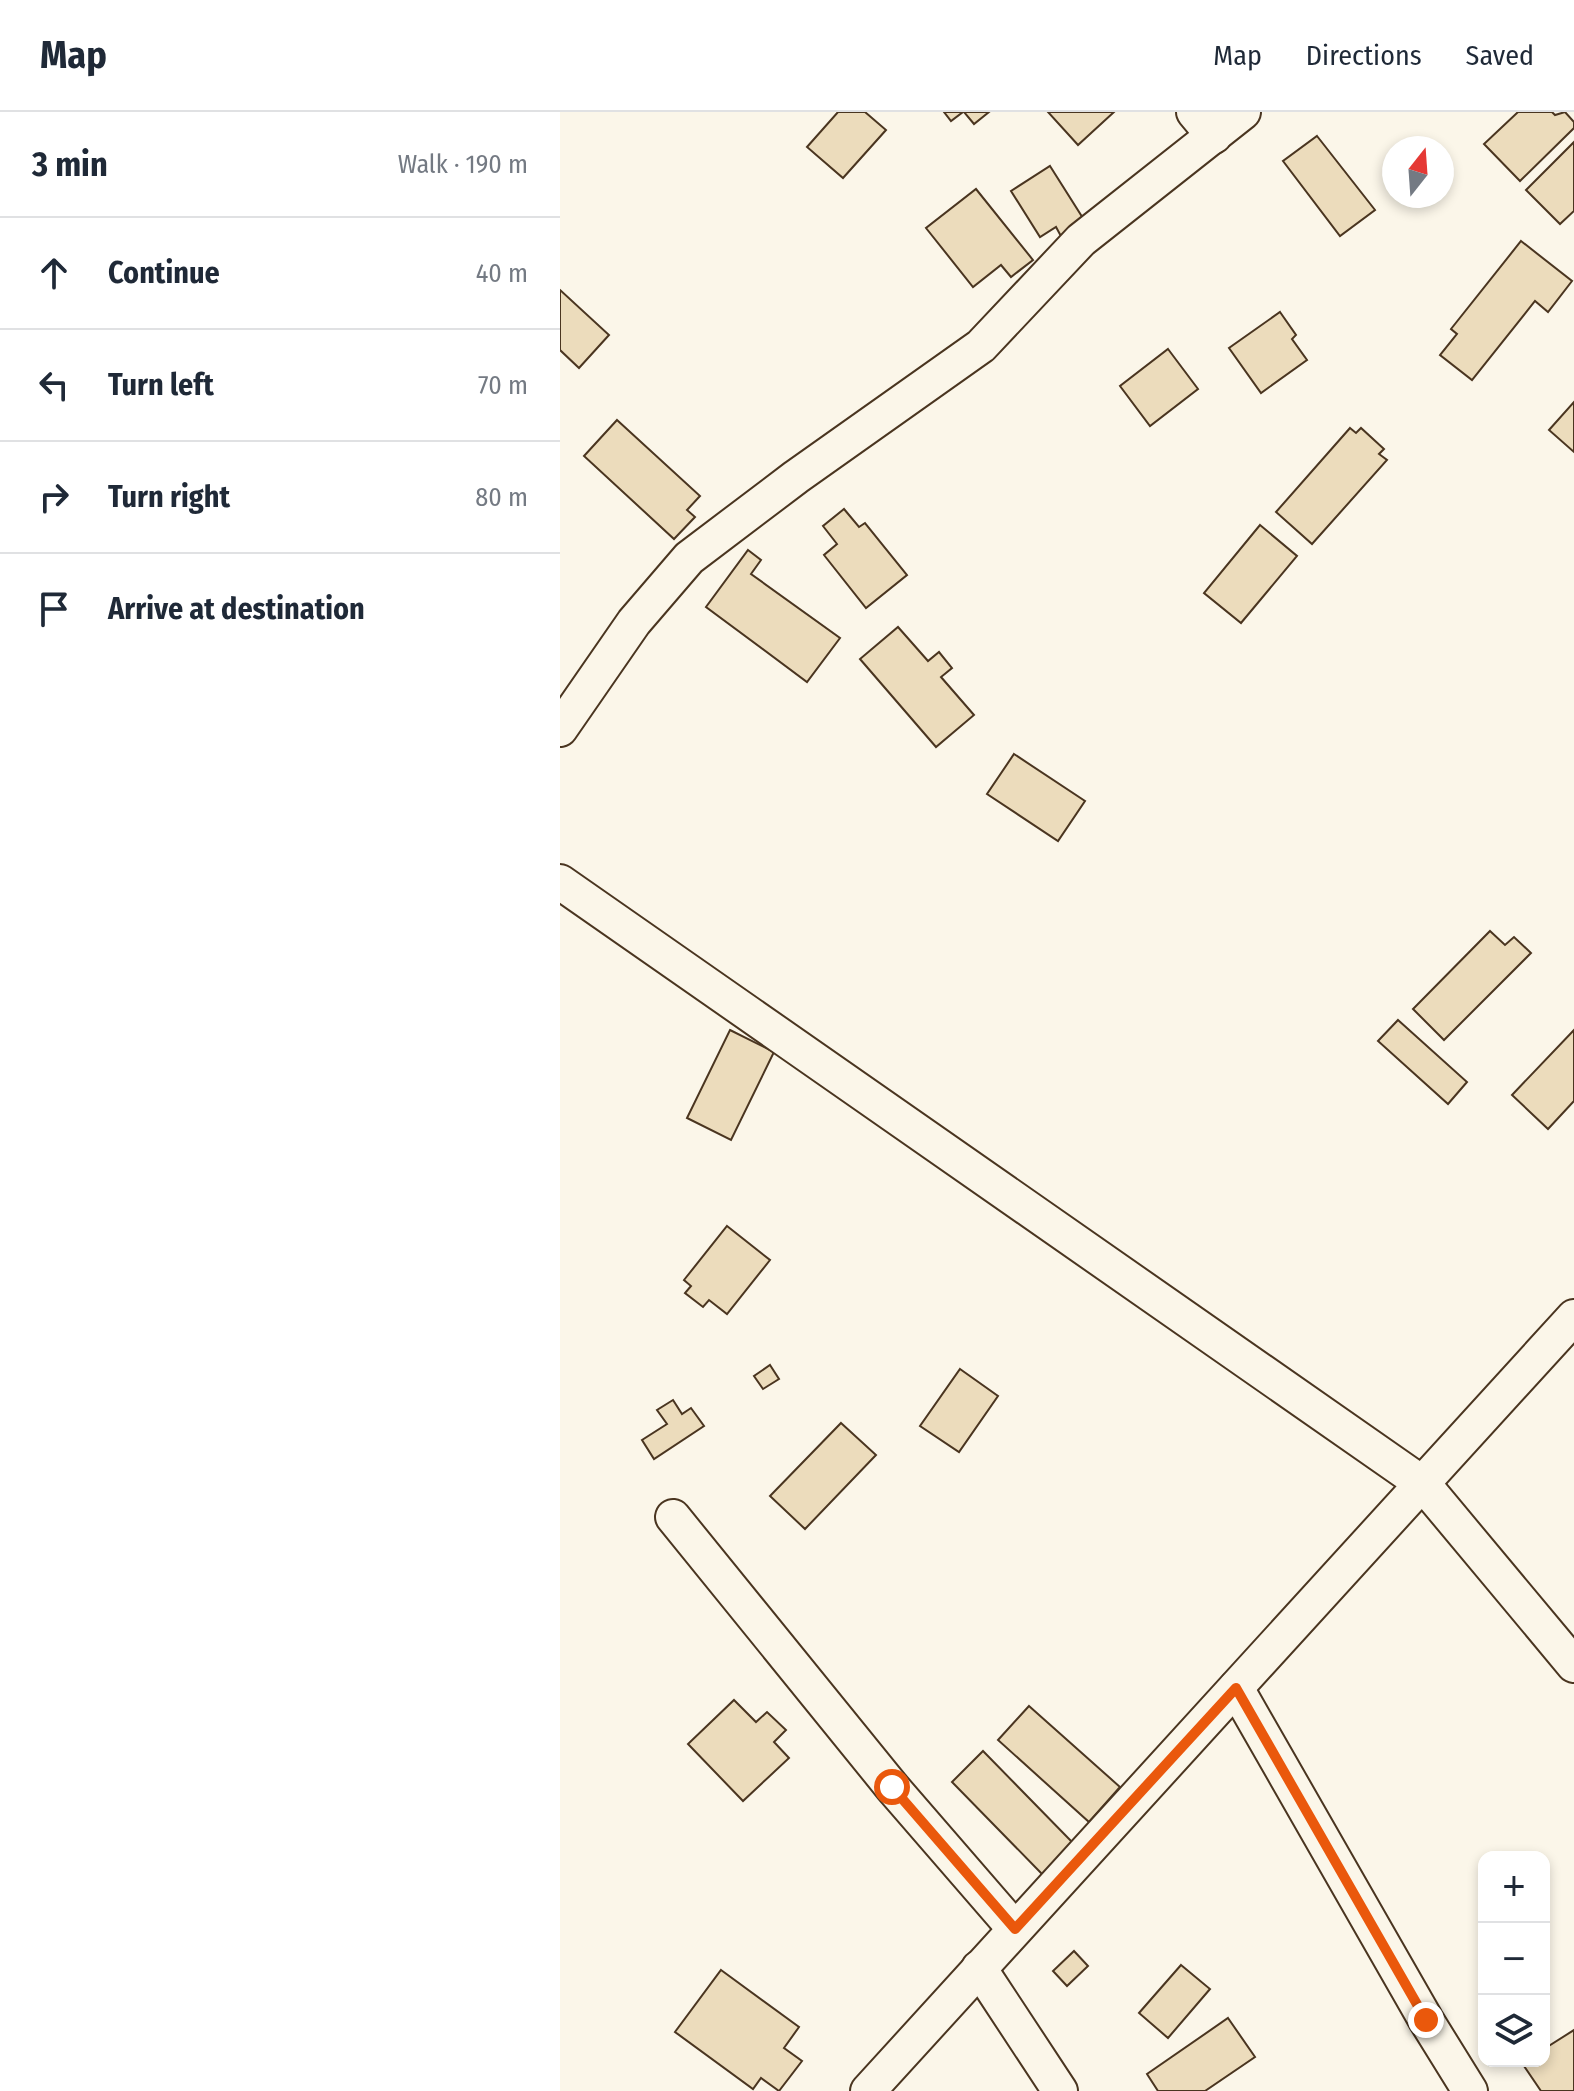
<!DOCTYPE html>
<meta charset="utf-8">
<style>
body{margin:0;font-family:"Fira Sans Condensed",sans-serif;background:#f2f2f3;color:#1f2937}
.controls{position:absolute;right:24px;bottom:24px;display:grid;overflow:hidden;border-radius:16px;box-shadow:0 4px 12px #0003}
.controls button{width:72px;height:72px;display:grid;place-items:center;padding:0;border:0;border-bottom:2px solid #e0e1e3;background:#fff;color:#1f2937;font:40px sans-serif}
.compass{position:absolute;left:822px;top:24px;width:72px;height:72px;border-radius:50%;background:#fff;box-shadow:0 4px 12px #0003;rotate:17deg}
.stop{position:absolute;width:24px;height:24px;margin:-18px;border:6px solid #ea580c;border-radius:50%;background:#fff}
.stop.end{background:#ea580c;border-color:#fff;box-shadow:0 2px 8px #0008}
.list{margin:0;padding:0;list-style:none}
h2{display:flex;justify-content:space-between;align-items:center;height:104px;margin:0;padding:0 32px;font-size:34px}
h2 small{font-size:26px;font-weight:400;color:#747a83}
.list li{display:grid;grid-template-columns:52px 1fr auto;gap:24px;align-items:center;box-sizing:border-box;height:112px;padding:0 32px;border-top:2px solid #e0e1e3}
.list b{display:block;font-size:30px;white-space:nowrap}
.list em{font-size:26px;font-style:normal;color:#747a83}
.icon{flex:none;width:44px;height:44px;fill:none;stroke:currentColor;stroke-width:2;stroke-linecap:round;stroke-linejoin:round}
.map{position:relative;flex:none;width:1014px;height:1979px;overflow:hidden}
header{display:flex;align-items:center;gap:48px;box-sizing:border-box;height:112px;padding:0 40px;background:#fff;border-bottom:2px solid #e0e1e3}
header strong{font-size:38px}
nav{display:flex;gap:44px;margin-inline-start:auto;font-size:28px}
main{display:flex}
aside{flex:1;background:#fff}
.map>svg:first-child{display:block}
</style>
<header>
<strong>Map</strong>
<nav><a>Map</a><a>Directions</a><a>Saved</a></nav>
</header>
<main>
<aside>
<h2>3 min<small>Walk · 190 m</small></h2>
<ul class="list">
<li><svg class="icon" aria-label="ahead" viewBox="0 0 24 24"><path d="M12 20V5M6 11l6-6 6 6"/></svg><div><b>Continue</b></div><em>40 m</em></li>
<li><svg class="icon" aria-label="left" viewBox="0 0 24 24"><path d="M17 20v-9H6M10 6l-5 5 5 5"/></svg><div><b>Turn left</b></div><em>70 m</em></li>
<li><svg class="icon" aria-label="right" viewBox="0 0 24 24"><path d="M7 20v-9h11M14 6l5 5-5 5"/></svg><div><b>Turn right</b></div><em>80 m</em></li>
<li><svg class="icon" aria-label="arrive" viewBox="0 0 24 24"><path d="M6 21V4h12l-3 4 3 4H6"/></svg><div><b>Arrive at destination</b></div></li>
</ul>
</aside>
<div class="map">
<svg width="1014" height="1979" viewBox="0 0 1014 1979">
<rect width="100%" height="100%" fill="#fbf6e9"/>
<!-- building -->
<g fill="#ecdcbc" stroke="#4a3520" stroke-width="2">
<polygon points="278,0 305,0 326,18 283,66 247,35"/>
<polygon points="384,0 403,0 391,9"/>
<polygon points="404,0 429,0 414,12"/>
<polygon points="488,0 554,0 518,33"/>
<polygon points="958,0 992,0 995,3 1005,0 1014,10 1014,16 960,69 924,32"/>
<polygon points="757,24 815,98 780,124 723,49"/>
<polygon points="1014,30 1014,99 1000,112 966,78"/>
<polygon points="490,54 526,111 502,126 496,115 480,125 451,79"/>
<polygon points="416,77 473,148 451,165 441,153 413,175 366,116"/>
<polygon points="961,129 1012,169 988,200 975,189 912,268 880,243 897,222 891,217"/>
<polygon points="0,178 49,223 19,256 0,238"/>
<polygon points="720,200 736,223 732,227 747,248 701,281 669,236"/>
<polygon points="608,237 638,277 590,314 560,274"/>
<polygon points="1014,290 1014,340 989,318"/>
<polygon points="57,308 140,384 127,398 135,405 114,427 24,344"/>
<polygon points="790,316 796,321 801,316 824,337 819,342 827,348 752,432 716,400"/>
<polygon points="284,397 299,415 305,411 347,463 306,496 264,443 277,432 263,414"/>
<polygon points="700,413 737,444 681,511 644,481"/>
<polygon points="188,438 201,448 191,462 280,526 247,570 146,495"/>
<polygon points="338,515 368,549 379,540 392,556 381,565 414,603 376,635 300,547"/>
<polygon points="454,642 525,689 498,729 427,682"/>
<polygon points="930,819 945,833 954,825 971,841 884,928 853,897"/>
<polygon points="838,908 907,970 888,992 818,929"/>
<polygon points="170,918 214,940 171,1028 127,1006"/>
<polygon points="1014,918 1014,989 988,1017 952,983"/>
<polygon points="167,1114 210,1148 167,1202 149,1188 143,1195 125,1181 131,1174 124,1168"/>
<polygon points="210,1253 219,1267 203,1277 194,1264"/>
<polygon points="400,1257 438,1284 399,1340 360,1314"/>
<polygon points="113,1288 122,1302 131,1296 144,1314 94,1347 82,1328 107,1312 97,1298"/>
<polygon points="281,1311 316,1343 245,1417 210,1384"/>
<polygon points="174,1588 196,1610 207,1600 226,1618 214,1630 229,1646 183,1689 128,1632"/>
<polygon points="469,1594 560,1675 529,1710 438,1628"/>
<polygon points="423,1639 514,1732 483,1763 392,1670"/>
<polygon points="514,1839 528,1854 507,1874 493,1859"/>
<polygon points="621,1853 650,1877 608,1926 579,1901"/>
<polygon points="161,1858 239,1915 224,1936 242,1949 219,1979 201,1966 193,1977 115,1920"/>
<polygon points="668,1906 695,1945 645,1979 598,1979 587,1962"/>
<polygon points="1014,1918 1014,1979 981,1979 962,1951 984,1949 984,1937"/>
</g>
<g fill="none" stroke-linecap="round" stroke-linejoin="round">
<defs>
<g id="minor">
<polyline points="634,0 654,24"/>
<polyline points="0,617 74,510 129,446 236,365 421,234 521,128 683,0"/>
<polyline points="0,770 863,1372 1014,1553"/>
<polyline points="113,1405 332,1675 455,1817"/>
<polyline points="676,1576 866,1908 910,1979"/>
<polyline points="419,1856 500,1979"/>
<polyline points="308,1979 1014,1205"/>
</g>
</defs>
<!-- minor casing -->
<use href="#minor" stroke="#4a3520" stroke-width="38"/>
<!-- minor -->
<use href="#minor" stroke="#fbf6e9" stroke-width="34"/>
</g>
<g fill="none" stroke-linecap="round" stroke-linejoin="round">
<!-- route -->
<polyline stroke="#ea580c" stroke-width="10" points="332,1675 455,1817 676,1576 866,1908"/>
</g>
</svg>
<div class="controls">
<button>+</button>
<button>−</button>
<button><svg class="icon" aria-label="layers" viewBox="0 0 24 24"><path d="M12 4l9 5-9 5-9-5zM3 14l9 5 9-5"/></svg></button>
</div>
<svg class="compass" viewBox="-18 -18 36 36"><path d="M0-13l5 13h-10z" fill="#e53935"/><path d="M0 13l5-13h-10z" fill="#747a83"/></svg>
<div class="stop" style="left:332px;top:1675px"></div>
<div class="stop end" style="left:866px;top:1908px"></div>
</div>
</main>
